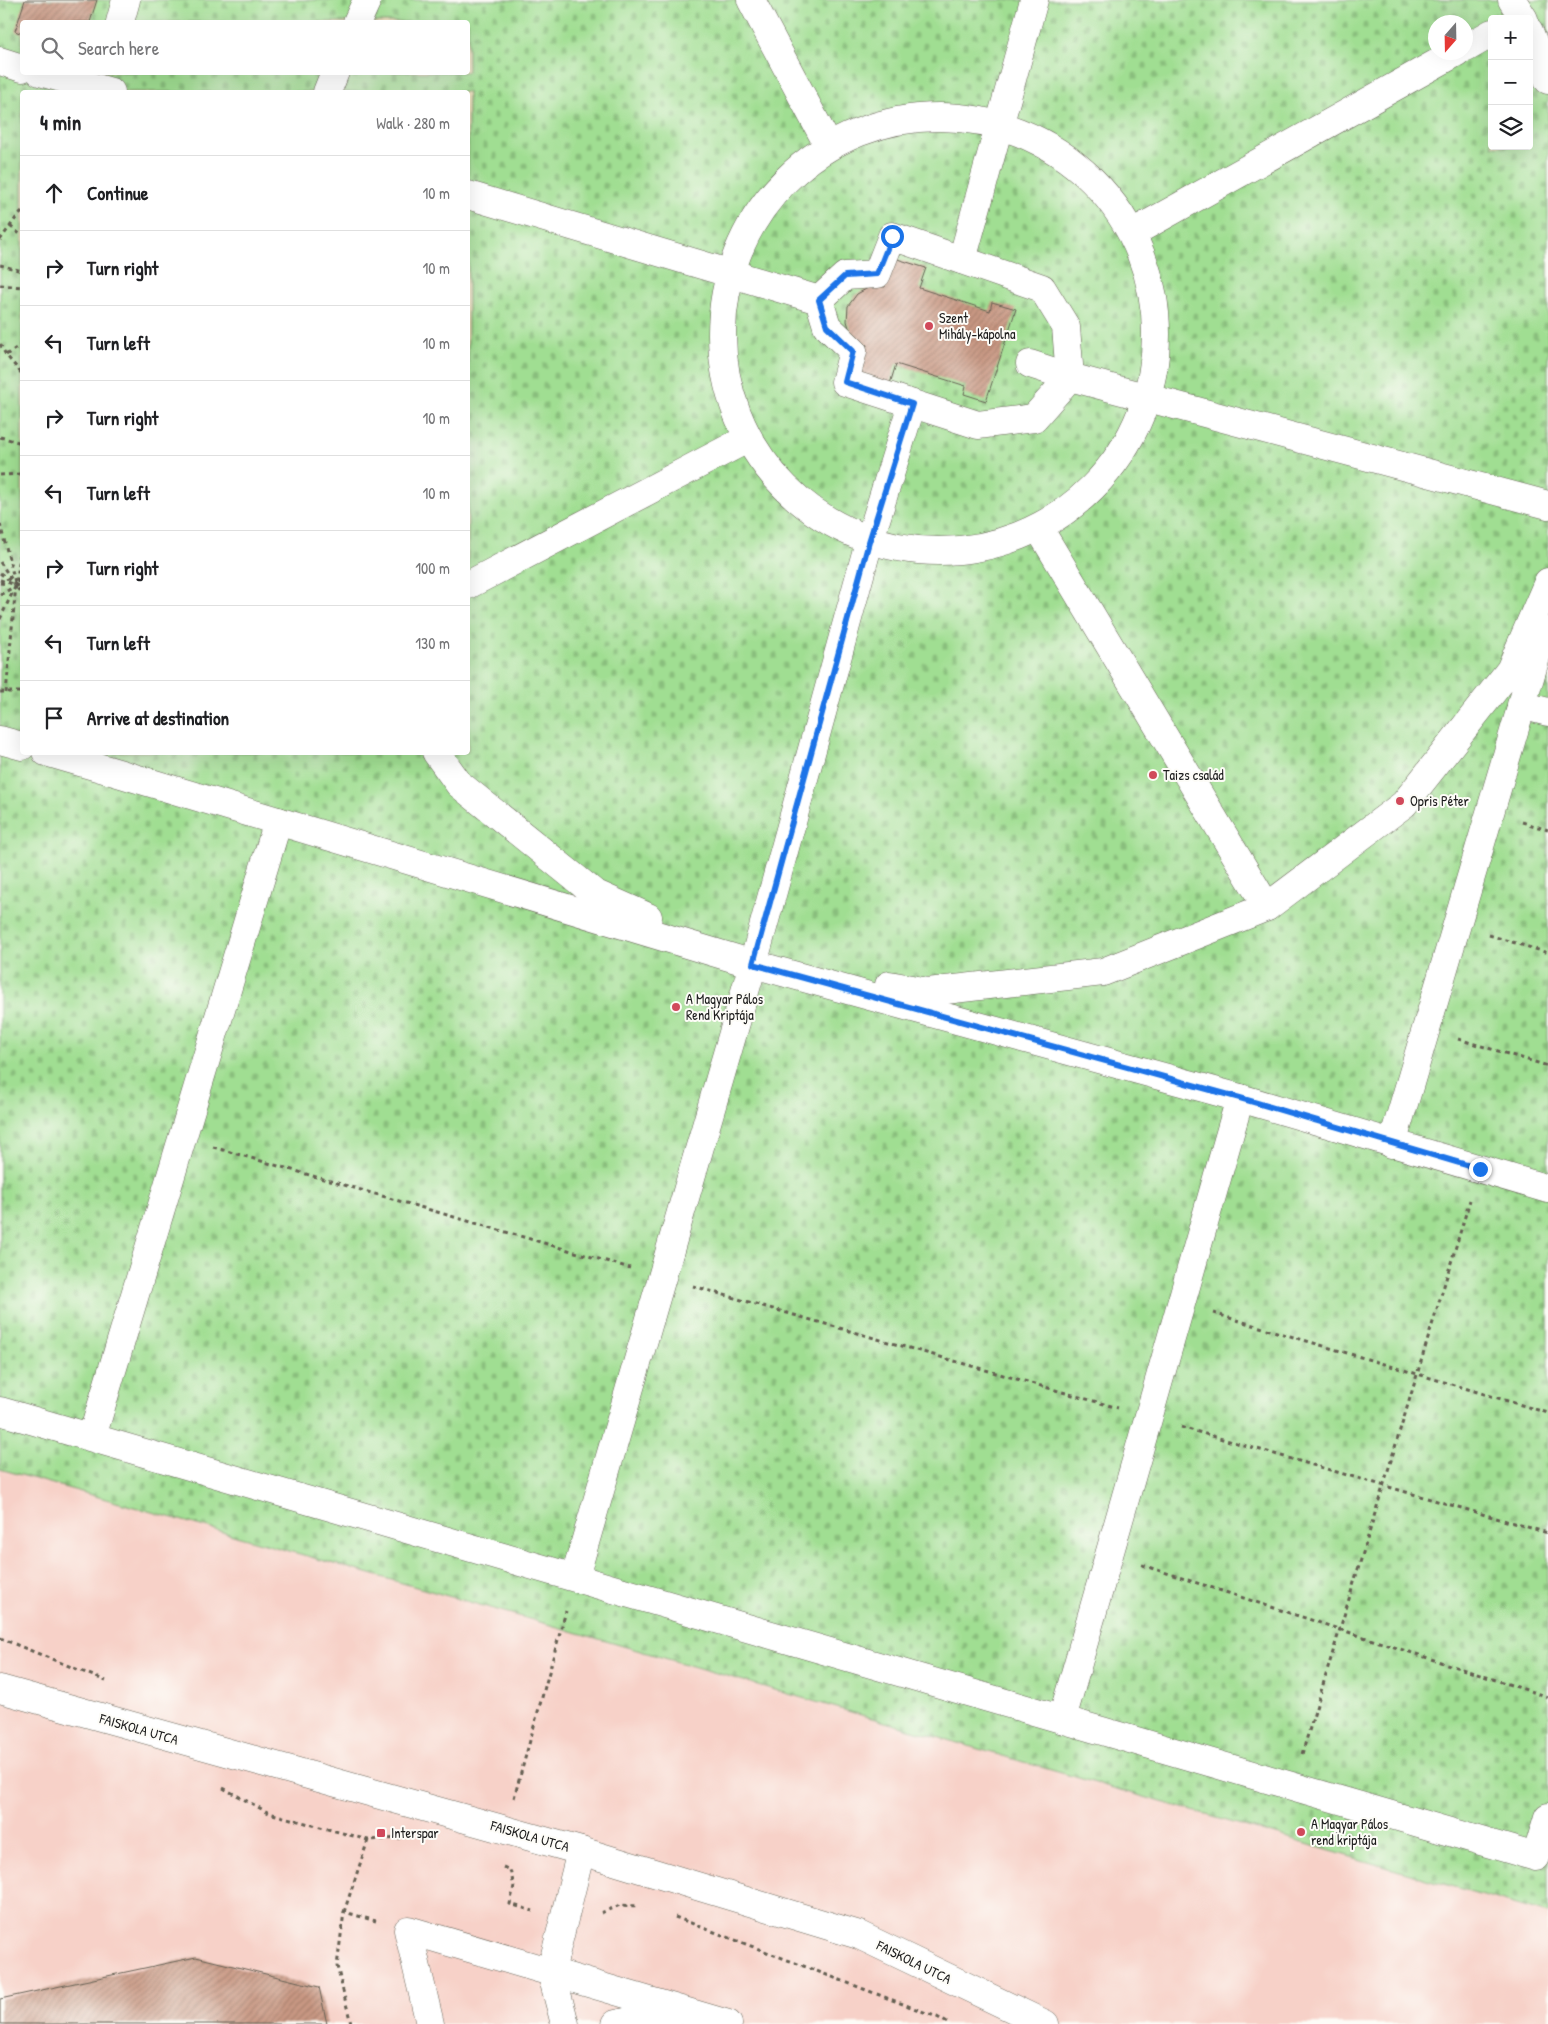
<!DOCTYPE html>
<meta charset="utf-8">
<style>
body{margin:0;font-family:"Patrick Hand",sans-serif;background:#f2f2f2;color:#202124}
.controls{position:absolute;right:15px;top:15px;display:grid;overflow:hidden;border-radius:5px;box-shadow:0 5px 20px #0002}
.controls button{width:45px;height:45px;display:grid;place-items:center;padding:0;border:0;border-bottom:1px solid #e0e0e0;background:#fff;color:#202124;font:25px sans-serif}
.compass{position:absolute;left:1428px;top:15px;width:45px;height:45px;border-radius:50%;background:#fff;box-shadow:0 5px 20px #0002;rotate:200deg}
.stop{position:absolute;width:15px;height:15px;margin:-11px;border:4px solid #1a73e8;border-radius:50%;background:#fff}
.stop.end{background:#1a73e8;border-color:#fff;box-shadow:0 1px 5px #0008}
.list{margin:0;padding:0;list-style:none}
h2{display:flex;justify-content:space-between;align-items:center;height:65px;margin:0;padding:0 20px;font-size:21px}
h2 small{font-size:16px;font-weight:400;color:#757577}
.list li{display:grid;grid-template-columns:32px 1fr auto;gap:15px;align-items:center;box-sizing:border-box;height:75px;padding:0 20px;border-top:1px solid #e0e0e0}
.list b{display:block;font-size:19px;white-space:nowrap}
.list em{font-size:16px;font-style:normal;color:#757577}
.icon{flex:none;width:28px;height:28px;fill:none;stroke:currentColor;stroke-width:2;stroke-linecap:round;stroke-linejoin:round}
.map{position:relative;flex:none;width:1548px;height:2024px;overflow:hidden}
.search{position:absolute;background:#fff;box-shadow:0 5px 20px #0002;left:20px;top:20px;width:450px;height:55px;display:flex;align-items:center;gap:12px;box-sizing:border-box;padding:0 18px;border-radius:5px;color:#757577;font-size:19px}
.panel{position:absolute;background:#fff;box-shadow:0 5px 20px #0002;left:20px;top:90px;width:450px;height:665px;border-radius:5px}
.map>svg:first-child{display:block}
</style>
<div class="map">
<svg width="1548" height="2024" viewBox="0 0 1548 2024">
<defs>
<pattern id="cemetery-stones" width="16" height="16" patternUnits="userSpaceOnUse" patternTransform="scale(1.25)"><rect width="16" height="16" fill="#a0de92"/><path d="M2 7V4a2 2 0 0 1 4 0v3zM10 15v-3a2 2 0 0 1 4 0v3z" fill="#89be7d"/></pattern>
<pattern id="building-hatch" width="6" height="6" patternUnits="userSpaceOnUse" patternTransform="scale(1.25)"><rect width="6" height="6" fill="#c99883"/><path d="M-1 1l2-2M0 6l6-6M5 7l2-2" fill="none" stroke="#a27b6a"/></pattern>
</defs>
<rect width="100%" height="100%" fill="#fdfcf7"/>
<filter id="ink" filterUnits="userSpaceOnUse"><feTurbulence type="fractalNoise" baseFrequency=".02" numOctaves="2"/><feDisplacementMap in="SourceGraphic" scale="10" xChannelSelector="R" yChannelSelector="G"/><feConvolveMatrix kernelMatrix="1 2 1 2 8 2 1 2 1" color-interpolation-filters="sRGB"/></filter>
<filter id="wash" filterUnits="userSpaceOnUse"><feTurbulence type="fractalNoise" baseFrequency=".0096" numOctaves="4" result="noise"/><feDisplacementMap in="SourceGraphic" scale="20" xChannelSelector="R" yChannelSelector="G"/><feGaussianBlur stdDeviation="1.12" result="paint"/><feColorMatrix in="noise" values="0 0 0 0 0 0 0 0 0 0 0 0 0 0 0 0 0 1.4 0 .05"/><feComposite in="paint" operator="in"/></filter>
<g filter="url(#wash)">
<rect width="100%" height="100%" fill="#ecddba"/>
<!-- built -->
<polygon fill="#f7d1c8" points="0,1469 561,1628 1548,1914 1548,2024 0,2024"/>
<!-- cemetery -->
<path fill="url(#cemetery-stones)" stroke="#5e7d57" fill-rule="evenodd" d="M0,0h1548v1914l-987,-286 -561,-159zM1492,19h37v127h-37zM22,22h446v50h-446zM1436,22h30v30h-30zM22,92h446v660h-446z"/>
<g id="blocks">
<!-- building -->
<g fill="url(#building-hatch)">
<polygon points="25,0 97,0 90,22 22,22 22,34 15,31"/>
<polygon points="894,258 926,268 919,288 990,311 992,302 1016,309 986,401 964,394 966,386 896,364 890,384 858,374 867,345 857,339 850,331 847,321 848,306 857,294 870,287 885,287"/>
<polygon points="196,1957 319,1987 327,2024 0,2024 0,1999"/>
</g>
</g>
</g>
<g filter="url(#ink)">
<use href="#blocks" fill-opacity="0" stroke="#656053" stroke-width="1"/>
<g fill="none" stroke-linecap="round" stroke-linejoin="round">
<defs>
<g id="minor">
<polyline points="751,0 828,145"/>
<polyline points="1512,0 1524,19"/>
<polyline points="120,22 126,0"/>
<polyline points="357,22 367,0"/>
<polyline points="1529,31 1548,80"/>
<polyline points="1466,48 1492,33"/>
<polyline points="0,61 22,68"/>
<polyline points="40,72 111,92"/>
<polyline points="327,92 335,72"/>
<circle cx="939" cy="334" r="217"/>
<polyline points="468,195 819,300"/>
<polyline points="1134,232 1457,52"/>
<polygon points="892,236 1042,288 1066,327 1070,377 1034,418 978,425 845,382 853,351 827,326 819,300 845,276 877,274"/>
<polyline points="962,260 1034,0"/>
<polyline points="1030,364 1070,377 1548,505"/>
<polyline points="1040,530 1267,907"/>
<polyline points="468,585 747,439"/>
<polyline points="1521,705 1548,712"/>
<polyline points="0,740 22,746"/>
<polyline points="46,752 118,773 753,964 1240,1098 1548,1189"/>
<polyline points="436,752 459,784 594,893 648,917"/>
<polyline points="889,985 928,992 1103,972 1267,907 1404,804 1510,670 1548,582"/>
<polyline points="1392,1144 1544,630"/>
<polyline points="0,1411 1536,1857 1548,1817"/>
<polyline points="92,1437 278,821"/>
<polyline points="575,1577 753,964 869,542 912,404"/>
<polyline points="0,1689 581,1851 859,1935 1045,2024"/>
<polyline points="1062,1719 1240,1098"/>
<polyline points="430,2024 408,1930 728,2024"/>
<polyline points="565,2024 551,1971 581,1851"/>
<polyline points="616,2024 678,2011"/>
</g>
</defs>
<!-- minor casing -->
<use href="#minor" stroke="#656053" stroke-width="29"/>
<!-- path -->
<g stroke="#656053" stroke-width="3" stroke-dasharray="4 4" stroke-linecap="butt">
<polyline points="10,226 22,236"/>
<polyline points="0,240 16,218 22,212"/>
<polyline points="0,265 22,271"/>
<polyline points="0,285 22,287"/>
<polyline points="0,344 6,355 22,374"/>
<polyline points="6,355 22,344"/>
<polyline points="0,437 22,443"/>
<polyline points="0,475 22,474"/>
<polyline points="0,524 15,582"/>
<polyline points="0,562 22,595"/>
<polyline points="0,573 13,583"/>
<polyline points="0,580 22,587"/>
<polyline points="0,583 8,584"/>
<polyline points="0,595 22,582"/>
<polyline points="0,619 16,585 22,576"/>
<polyline points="0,692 22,692"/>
<polyline points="6,693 16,585 22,543"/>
<polyline points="1522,822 1548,830"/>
<polyline points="1489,935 1548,953"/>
<polyline points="1458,1039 1548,1066"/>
<polyline points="213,1147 630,1268"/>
<polyline points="693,1286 1118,1408"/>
<polyline points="1213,1313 1548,1413"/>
<polyline points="1181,1427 1548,1533"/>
<polyline points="1142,1565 1548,1697"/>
<polyline points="0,1638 106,1681"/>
<polyline points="1302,1754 1470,1200"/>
<polyline points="223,1788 269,1813 368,1840 402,1838"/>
<polyline points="514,1798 566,1611"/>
<polyline points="503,1867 510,1870 514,1886 510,1904 533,1911"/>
<polyline points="344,1912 368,1840"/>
<polyline points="601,1913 620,1905 638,1906"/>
<polyline points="675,1917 937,2017 949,2024"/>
<polyline points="351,2024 337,1966 344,1912 376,1921"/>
</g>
<!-- minor -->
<use href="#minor" stroke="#fff" stroke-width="28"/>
</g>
</g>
<g fill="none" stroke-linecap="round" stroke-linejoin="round" filter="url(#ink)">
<!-- route -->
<polyline stroke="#1a73e8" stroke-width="6" points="892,236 877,274 845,276 819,300 827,326 853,351 845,382 912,404 869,542 753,964 1240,1098 1480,1169"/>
</g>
<!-- markers -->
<g fill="#d1495b" stroke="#fdfcf7" stroke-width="2">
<circle cx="929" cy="326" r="5"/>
<circle cx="1153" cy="775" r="5"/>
<circle cx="1400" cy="801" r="5"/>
<circle cx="676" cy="1007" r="5"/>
<circle cx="1301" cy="1832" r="5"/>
<rect x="376" y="1828" width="10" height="10" rx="2.5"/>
</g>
<g text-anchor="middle" stroke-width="4" stroke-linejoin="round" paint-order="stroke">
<!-- poi labels -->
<g font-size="14" fill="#1c1c1c" stroke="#fdfcf7" text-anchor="start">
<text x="939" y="323">Szent<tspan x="939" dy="16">Mihály-kápolna</tspan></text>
<text x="1163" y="780">Taizs család</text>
<text x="1410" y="806">Opris Péter</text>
<text x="686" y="1004">A Magyar Pálos<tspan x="686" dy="16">Rend Kriptája</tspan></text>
<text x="1311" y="1829">A Magyar Pálos<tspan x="1311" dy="16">rend kriptája</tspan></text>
<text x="391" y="1838">Interspar</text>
</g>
<!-- street labels -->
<g font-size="14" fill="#1c1c1c" stroke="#fdfcf7">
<text transform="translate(139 1729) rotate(16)" y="5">FAISKOLA UTCA</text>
<text transform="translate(530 1836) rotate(16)" y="5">FAISKOLA UTCA</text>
<text transform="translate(914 1962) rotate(26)" y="5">FAISKOLA UTCA</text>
</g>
</g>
</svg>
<div class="controls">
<button>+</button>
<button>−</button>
<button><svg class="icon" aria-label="layers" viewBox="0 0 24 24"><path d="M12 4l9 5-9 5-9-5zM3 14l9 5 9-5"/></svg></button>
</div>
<svg class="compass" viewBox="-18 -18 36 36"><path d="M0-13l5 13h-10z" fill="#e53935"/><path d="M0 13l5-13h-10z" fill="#757577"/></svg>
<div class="stop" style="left:892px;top:236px"></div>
<div class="stop end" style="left:1480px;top:1169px"></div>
<div class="search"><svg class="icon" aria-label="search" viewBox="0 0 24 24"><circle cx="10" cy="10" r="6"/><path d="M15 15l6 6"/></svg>Search here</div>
<section class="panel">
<h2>4 min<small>Walk · 280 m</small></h2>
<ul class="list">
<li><svg class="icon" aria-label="ahead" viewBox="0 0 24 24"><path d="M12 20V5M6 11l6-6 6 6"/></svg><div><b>Continue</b></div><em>10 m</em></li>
<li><svg class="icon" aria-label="right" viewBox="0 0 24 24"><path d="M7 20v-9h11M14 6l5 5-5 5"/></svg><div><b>Turn right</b></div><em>10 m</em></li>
<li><svg class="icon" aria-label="left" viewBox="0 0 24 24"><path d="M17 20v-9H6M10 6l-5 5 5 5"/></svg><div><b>Turn left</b></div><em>10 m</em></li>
<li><svg class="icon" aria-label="right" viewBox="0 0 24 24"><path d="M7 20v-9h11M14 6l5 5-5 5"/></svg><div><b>Turn right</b></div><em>10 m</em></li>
<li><svg class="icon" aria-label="left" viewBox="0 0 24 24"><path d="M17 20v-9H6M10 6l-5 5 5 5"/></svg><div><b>Turn left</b></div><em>10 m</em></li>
<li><svg class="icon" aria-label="right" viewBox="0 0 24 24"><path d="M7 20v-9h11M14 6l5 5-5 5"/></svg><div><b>Turn right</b></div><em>100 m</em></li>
<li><svg class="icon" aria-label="left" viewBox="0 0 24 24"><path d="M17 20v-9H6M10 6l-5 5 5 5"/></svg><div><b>Turn left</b></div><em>130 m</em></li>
<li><svg class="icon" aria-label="arrive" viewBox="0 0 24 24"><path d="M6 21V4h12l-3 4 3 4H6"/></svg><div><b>Arrive at destination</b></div></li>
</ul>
</section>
</div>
